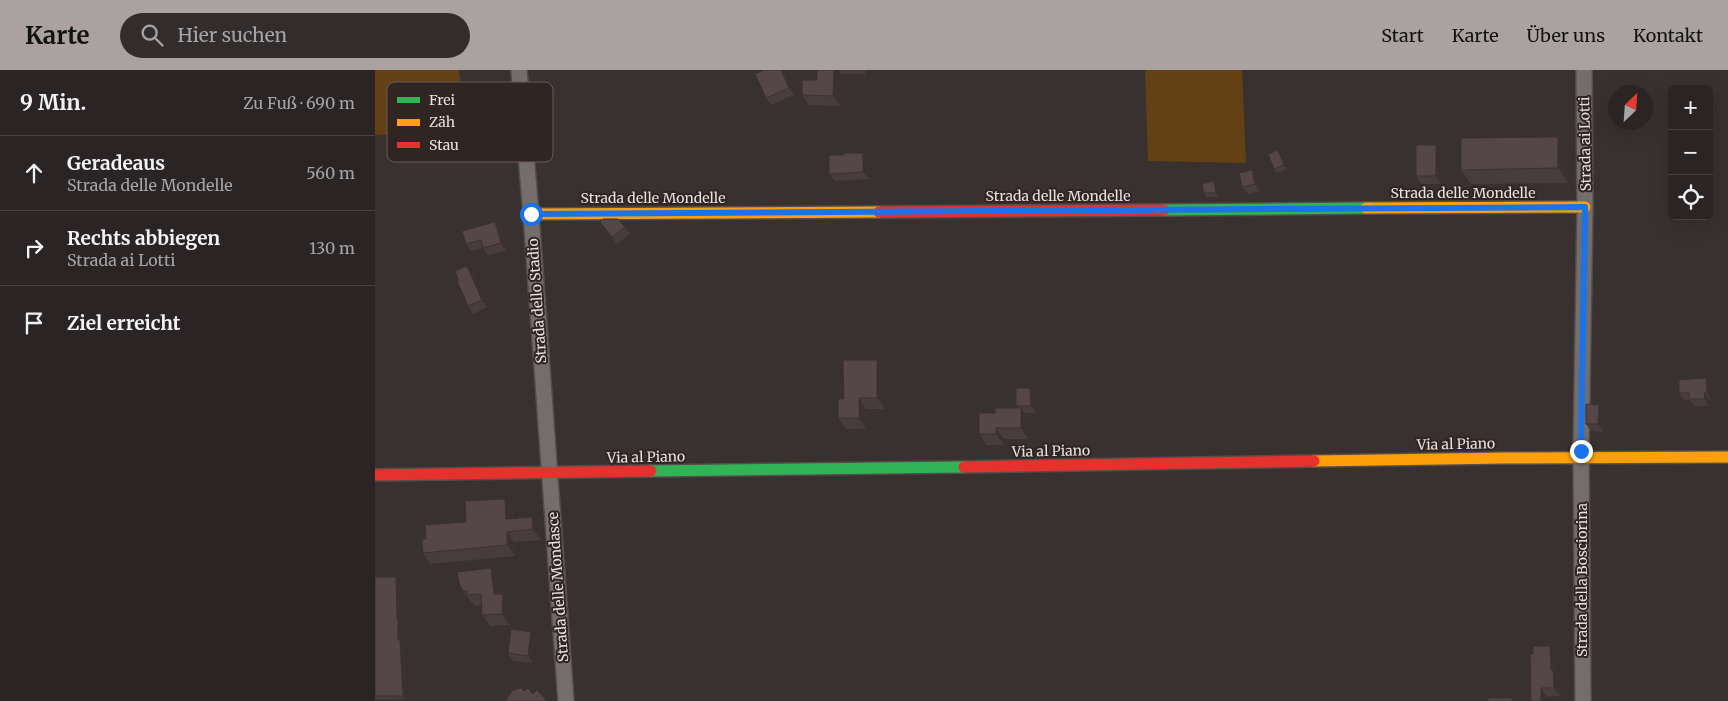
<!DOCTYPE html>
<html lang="de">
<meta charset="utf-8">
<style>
body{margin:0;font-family:Merriweather,serif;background:#322d2c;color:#f1f3f6}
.controls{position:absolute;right:15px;top:15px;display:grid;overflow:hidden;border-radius:8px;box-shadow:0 5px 20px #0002}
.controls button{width:45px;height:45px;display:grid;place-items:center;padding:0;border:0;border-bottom:1px solid #464241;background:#2a2524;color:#f1f3f6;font:25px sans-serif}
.compass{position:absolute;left:1233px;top:15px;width:45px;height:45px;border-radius:50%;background:#2a2524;box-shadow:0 5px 20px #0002;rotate:25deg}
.stop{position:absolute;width:15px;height:15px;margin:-11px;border:4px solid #1a73e8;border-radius:50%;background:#fff}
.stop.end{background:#1a73e8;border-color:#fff;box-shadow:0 1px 5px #0008}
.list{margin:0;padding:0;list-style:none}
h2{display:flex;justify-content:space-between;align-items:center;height:65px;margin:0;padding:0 20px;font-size:21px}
h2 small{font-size:16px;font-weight:400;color:#a5a5a6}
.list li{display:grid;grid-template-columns:32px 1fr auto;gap:15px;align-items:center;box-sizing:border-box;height:75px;padding:0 20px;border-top:1px solid #464241}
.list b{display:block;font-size:19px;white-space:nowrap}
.list p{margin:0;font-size:16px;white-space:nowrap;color:#a5a5a6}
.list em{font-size:16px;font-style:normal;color:#a5a5a6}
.icon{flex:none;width:28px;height:28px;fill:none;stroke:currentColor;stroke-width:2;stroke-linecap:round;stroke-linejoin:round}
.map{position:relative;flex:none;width:1353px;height:631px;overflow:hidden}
header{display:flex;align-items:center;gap:30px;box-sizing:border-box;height:70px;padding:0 25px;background:#aaa2a1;color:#111}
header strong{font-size:24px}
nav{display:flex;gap:28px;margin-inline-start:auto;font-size:18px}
.search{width:350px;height:45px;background:#322d2c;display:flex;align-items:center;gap:12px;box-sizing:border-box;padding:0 18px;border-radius:28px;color:#a5a5a6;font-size:19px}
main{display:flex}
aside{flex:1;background:#2a2524}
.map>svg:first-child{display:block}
</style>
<header>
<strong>Karte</strong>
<div class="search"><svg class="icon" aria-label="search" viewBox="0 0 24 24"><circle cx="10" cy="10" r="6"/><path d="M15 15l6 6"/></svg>Hier suchen</div>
<nav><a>Start</a><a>Karte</a><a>Über uns</a><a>Kontakt</a></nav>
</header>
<main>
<aside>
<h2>9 Min.<small>Zu Fuß · 690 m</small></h2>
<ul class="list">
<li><svg class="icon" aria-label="ahead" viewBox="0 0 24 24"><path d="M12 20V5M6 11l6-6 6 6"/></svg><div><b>Geradeaus</b><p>Strada delle Mondelle</p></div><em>560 m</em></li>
<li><svg class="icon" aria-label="right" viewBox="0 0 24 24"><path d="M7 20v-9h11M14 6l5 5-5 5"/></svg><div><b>Rechts abbiegen</b><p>Strada ai Lotti</p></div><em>130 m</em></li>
<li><svg class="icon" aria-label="arrive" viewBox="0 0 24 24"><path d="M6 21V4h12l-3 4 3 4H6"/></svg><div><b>Ziel erreicht</b></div></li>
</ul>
</aside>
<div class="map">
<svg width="1353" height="631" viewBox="0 0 1353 631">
<rect width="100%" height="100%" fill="#383130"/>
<!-- green -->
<g fill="#634115">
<polygon points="0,0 84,0 91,61 0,65"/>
<polygon points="770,0 867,0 871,93 773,91"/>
</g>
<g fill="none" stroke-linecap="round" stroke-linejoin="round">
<defs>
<g id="street">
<polyline points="144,0 156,144 191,631"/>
<polyline points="1208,631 1206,381 1210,137 1209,0"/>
</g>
<g id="fast">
<polyline points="789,140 991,138"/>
<polyline points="276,401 589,397"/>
</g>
<g id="slow">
<polyline points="991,138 1210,137"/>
<polyline points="156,144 504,142"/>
<polyline points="939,391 1130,388 1353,387"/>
</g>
<g id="jam">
<polyline points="504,142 789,140"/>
<polyline points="589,397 939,391"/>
<polyline points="0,405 276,401"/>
</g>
</defs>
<!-- street casing -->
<use href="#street" stroke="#544d4c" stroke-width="18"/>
<!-- fast casing -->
<use href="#fast" stroke="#544d4c" stroke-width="14"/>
<!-- slow casing -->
<use href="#slow" stroke="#544d4c" stroke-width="14"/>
<!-- jam casing -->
<use href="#jam" stroke="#544d4c" stroke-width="14"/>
<!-- street -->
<use href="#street" stroke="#736d6c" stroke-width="15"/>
<!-- fast -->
<use href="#fast" stroke="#30b455" stroke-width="11"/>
<!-- slow -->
<use href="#slow" stroke="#ff9f0a" stroke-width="11"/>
<!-- jam -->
<use href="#jam" stroke="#e5322d" stroke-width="11"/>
</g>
<!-- wall -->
<g fill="#493c3d">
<polygon points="408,0 419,25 396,35 391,28"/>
<polygon points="442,0 490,0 490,4 466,4 466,36 434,35 427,25 442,10"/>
<polygon points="1183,67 1193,81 1193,113 1096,114 1086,100"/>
<polygon points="1066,82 1066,114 1046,114 1041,106"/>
<polygon points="488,83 493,90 494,109 460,111 454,104 469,85"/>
<polygon points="906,84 912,99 902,103 899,99"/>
<polygon points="877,100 882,108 885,121 873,124 867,117"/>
<polygon points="839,111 841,115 844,127 831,127 829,123"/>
<polygon points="120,152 126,160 131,181 113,185 108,178 96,181 91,174"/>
<polygon points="225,152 250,157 255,164 242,174"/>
<polygon points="97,203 112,237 98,244 93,236"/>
<polygon points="509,301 510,339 491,339 491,359 471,359 463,348 469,329"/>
<polygon points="1336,315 1336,329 1334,329 1334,336 1319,336 1315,330 1309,330 1304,323"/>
<polygon points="655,318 661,326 661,343 649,343 653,349 653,369 629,369 629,375 612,375 604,364 620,343 643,338 641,336"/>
<polygon points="1224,335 1229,342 1228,362 1216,361 1211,354"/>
<polygon points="137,439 138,449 164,457 166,470 139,472 140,486 55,494 48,483 91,452"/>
<polygon points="0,507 23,511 24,551 26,553 26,571 28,574 31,629 0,630"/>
<polygon points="123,509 125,524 135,535 135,555 115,556 107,545 107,535 100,536 97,532 96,532 88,521"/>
<polygon points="156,562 161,569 158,593 138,591 133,583"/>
<polygon points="1158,584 1181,585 1182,604 1184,608 1185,626 1172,627 1156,631"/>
</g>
<!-- shaded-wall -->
<g fill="#3c3132">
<polygon points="406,0 409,1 419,25 414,18"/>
<polygon points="459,0 464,0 466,4 466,36 458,26"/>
<polygon points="1183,67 1193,81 1193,113 1183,98"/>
<polygon points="1061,75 1066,82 1066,114 1061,106"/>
<polygon points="903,80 906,84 912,99 909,95"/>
<polygon points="488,83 493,90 494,109 488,102"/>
<polygon points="877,100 882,108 885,121 880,114"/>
<polygon points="839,111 841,115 844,127 841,123"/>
<polygon points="120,152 126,160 131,181 126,173"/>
<polygon points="92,196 97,203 112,237 107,230"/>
<polygon points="502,290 509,301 510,339 502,328"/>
<polygon points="1331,308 1336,315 1336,329 1332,322"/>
<polygon points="655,318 661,326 661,343 656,336"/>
<polygon points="1329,322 1334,329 1334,336 1330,329"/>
<polygon points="484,328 491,339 491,359 484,348"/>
<polygon points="1224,335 1229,342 1228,362 1223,354"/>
<polygon points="646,338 653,349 653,369 646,358"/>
<polygon points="621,358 629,369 629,375 621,364"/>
<polygon points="130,429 137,439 138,460 131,449"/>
<polygon points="157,447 164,457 166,470 158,459"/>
<polygon points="132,462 139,472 140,486 132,475"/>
<polygon points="116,498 123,509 126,535 119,524"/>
<polygon points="21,507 23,511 24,551 26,553 26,571 28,574 31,629 28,626 22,549"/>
<polygon points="128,524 135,535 135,555 127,544"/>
<polygon points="156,562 161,569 158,593 153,586"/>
<polygon points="1175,576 1181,585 1182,604 1184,608 1185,626 1179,618 1176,600"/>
<polygon points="1166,618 1172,627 1172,631 1166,631"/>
</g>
<!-- building -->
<g fill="#554647" stroke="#3c3132">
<polygon points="389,0 406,0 414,18 391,28 380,4"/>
<polygon points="442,0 459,0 458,26 427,25 427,10 442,10"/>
<polygon points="1183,67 1183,98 1086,100 1086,68"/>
<rect x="1041" y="75" width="20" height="31"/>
<polygon points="903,80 909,95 899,99 893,84"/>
<polygon points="469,83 488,83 488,102 454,104 454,85 469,85"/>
<polygon points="877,100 880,114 867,117 864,103"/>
<polygon points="839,111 841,123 829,123 827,114"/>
<polygon points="228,149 243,149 250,157 237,167 225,152"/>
<polygon points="120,152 126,173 108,178 106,170 91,174 87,161"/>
<polygon points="92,196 107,230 93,236 82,211 84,211 80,201"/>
<polygon points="468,290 502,290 502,328 484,328 484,348 463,348 463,329 469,329"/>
<polygon points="1331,308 1332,322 1329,322 1330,329 1314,329 1314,323 1304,323 1304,310"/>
<polygon points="641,318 655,318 656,336 641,336"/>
<polygon points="1211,334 1224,335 1223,354 1211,354"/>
<polygon points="620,338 646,338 646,358 621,358 621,364 604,364 604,343 620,343"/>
<polygon points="130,429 131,449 157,447 158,459 132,462 132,475 48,483 47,469 51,469 50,455 91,452 90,431"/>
<polygon points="116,498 119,524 128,524 127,544 107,545 106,524 92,525 92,521 88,521 84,513 82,502"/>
<polygon points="0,507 21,507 22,549 23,549 23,570 25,570 28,626 0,626"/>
<polygon points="136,559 156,562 153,586 133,583"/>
<polygon points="1158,576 1175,576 1176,600 1178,600 1179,618 1166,618 1166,631 1156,631 1155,584 1158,584"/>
<polygon points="146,618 149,621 153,618 158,624 162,620 172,631 130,631 138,620"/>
<rect x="1113" y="628" width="24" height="3"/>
</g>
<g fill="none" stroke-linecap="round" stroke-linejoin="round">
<!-- route -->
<polyline stroke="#1a73e8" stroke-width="6" points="156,144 1210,137 1206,381"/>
</g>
<g text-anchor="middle" stroke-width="4" stroke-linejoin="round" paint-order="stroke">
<!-- street labels -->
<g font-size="14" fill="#e8dfde" stroke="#312523">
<text transform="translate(1210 74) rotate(-91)" y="5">Strada ai Lotti</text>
<text x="1088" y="128">Strada delle Mondelle</text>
<text x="683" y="131">Strada delle Mondelle</text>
<text x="278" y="133">Strada delle Mondelle</text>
<text transform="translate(162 231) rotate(-94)" y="5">Strada dello Stadio</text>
<text transform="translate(1081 374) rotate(-1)" y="5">Via al Piano</text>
<text transform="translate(676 381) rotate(-1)" y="5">Via al Piano</text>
<text transform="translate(271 387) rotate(-1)" y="5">Via al Piano</text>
<text transform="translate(1207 510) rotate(-90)" y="5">Strada della Bosciorina</text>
<text transform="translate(183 517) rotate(-94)" y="5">Strada delle Mondasce</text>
</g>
</g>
<!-- legend -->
<rect x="12" y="12" width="166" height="80" rx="8" fill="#312523" stroke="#685d5b" stroke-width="1"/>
<rect x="22" y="27" width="23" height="6" fill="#30b455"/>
<rect x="22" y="49" width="23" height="7" fill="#ff9f0a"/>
<rect x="22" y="72" width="23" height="6" fill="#e5322d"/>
<g font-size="14" fill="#e8dfde">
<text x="54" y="35">Frei</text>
<text x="54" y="57">Zäh</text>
<text x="54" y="80">Stau</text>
</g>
</svg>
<div class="controls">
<button>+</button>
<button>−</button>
<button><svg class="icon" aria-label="locate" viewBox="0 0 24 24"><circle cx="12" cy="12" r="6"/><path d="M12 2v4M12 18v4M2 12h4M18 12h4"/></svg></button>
</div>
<svg class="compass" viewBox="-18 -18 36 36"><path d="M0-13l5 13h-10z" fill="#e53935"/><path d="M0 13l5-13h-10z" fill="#a5a5a6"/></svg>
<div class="stop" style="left:156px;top:144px"></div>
<div class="stop end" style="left:1206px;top:381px"></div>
</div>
</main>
